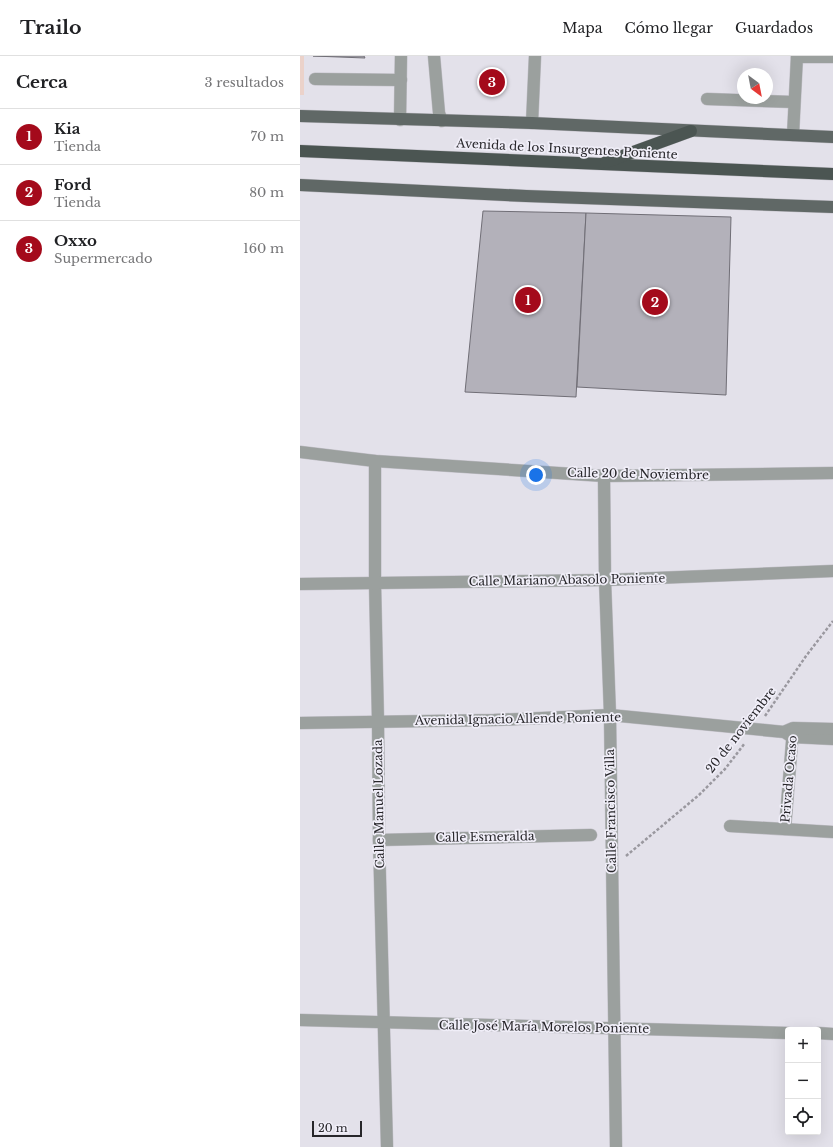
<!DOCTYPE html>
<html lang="es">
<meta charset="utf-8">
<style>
body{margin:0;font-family:"Libre Baskerville",serif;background:#f2f2f2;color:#202124}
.controls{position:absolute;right:12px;bottom:12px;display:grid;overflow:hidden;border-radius:4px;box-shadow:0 4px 16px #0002}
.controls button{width:36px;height:36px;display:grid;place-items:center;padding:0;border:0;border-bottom:1px solid #e0e0e0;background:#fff;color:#202124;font:20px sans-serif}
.compass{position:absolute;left:437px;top:12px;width:36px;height:36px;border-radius:50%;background:#fff;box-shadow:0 4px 16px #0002;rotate:148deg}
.scale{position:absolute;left:12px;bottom:10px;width:50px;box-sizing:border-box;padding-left:4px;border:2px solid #27262a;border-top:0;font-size:11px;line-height:14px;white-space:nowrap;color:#27262a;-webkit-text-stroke:3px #f0eef8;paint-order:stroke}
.you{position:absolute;left:236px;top:419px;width:14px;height:14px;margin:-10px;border:3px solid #fff;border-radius:50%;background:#1a73e8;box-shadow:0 0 0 6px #1a73e833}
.badge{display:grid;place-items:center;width:26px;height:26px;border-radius:50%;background:#a40a1b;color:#fff;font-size:13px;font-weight:700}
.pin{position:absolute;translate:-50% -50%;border:2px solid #fff;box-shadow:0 1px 4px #0006}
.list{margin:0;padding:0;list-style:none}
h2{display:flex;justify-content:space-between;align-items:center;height:52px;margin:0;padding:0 16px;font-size:17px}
h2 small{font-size:13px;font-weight:400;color:#757577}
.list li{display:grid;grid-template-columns:26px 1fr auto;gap:12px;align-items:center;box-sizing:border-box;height:56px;padding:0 16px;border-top:1px solid #e0e0e0}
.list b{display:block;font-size:15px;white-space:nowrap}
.list p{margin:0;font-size:13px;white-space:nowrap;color:#757577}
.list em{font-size:13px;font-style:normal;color:#757577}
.icon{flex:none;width:22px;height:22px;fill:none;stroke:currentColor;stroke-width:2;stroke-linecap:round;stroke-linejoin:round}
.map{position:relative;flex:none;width:533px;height:1091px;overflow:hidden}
header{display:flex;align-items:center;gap:24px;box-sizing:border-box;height:56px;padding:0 20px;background:#fff;border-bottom:1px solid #e0e0e0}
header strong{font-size:19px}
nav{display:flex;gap:22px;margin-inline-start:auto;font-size:14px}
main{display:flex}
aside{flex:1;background:#fff}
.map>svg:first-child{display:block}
</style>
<header>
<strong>Trailo</strong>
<nav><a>Mapa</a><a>Cómo llegar</a><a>Guardados</a></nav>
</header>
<main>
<aside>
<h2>Cerca<small>3 resultados</small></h2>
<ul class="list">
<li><span class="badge">1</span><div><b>Kia</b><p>Tienda</p></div><em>70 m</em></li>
<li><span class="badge">2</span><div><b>Ford</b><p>Tienda</p></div><em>80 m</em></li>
<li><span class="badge">3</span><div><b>Oxxo</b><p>Supermercado</p></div><em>160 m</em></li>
</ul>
</aside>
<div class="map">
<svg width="533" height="1091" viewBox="0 0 533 1091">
<rect width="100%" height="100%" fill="#e3e1ea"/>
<!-- medical -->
<rect fill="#ebd2ca" x="0" y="0" width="4" height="39"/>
<!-- building -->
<g fill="#b3b1ba" stroke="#706e76">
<polygon points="13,0 64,0 65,2"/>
<polygon points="183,155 286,157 276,341 165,336"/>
<polygon points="286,157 431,161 426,339 277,331"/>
</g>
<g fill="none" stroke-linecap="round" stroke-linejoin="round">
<defs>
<g id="minor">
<polyline points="134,0 139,57 142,65"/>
<polyline points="497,1 533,1"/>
<polyline points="15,23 101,24"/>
<polyline points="407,43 494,46"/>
<polyline points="100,64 101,0"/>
<polyline points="232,67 235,0"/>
<polyline points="493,79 497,0"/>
<polyline points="0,396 75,405 304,420 533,417"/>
<polyline points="75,405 75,527 78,665 79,784 87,1091"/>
<polyline points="304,420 305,524 310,659 316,1091"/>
<polyline points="0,528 305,524 533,515"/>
<polyline points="0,667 194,664 310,659 484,676 492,681 533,683"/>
<polyline points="486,675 493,672 533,673"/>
<polyline points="430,770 533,776"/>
<polyline points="485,773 493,673"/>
<polyline points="79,784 291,779"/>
<polyline points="0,964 488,977"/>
<polyline points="518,977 533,978"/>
</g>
<g id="major">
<polyline points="0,60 232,67 533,81"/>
<polyline points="0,129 226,140 533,151"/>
</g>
<g id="highway">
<polyline points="0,95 533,118"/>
<polyline points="306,106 391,75"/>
</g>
</defs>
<!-- minor casing -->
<use href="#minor" stroke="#c1bfc7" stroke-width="13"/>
<!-- major casing -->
<use href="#major" stroke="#c1bfc7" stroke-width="13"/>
<!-- highway casing -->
<use href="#highway" stroke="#c1bfc7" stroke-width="13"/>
<!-- path -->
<g stroke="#9a989f" stroke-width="2.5" stroke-dasharray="3 2" stroke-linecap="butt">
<polyline points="465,660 506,600 533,565"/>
<polyline points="326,800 399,739 425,713 445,687"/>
</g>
<!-- minor -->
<use href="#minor" stroke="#9ba09e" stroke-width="12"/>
<!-- major -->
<use href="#major" stroke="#606866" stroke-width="12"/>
<!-- highway -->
<use href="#highway" stroke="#4b5552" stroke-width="12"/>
</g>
<g text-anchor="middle" stroke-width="3.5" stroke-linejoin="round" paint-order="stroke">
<!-- street labels -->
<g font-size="12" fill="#27262a" stroke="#f0eef8">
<text transform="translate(267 93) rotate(3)" y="4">Avenida de los Insurgentes Poniente</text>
<text transform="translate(338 418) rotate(1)" y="4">Calle 20 de Noviembre</text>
<text transform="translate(267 524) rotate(-1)" y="4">Calle Mariano Abasolo Poniente</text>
<text transform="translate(218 663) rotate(-1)" y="4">Avenida Ignacio Allende Poniente</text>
<text transform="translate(441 674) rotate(-52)" y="4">20 de noviembre</text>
<text transform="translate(489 723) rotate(-85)" y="4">Privada Ocaso</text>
<text transform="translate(79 748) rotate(-91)" y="4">Calle Manuel Lozada</text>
<text transform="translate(311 755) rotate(-91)" y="4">Calle Francisco Villa</text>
<text transform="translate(185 781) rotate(-1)" y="4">Calle Esmeralda</text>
<text transform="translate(244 971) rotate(1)" y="4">Calle José María Morelos Poniente</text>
</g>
</g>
</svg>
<div class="controls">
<button>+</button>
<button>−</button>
<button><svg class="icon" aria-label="locate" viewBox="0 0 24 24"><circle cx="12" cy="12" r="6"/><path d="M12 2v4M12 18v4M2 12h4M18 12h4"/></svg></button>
</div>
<svg class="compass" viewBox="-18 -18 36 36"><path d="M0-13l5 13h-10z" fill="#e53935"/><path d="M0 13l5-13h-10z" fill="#757577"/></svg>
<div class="scale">20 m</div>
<div class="you"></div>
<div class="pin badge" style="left:228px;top:244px">1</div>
<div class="pin badge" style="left:355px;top:246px">2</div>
<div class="pin badge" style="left:192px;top:26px">3</div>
</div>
</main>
